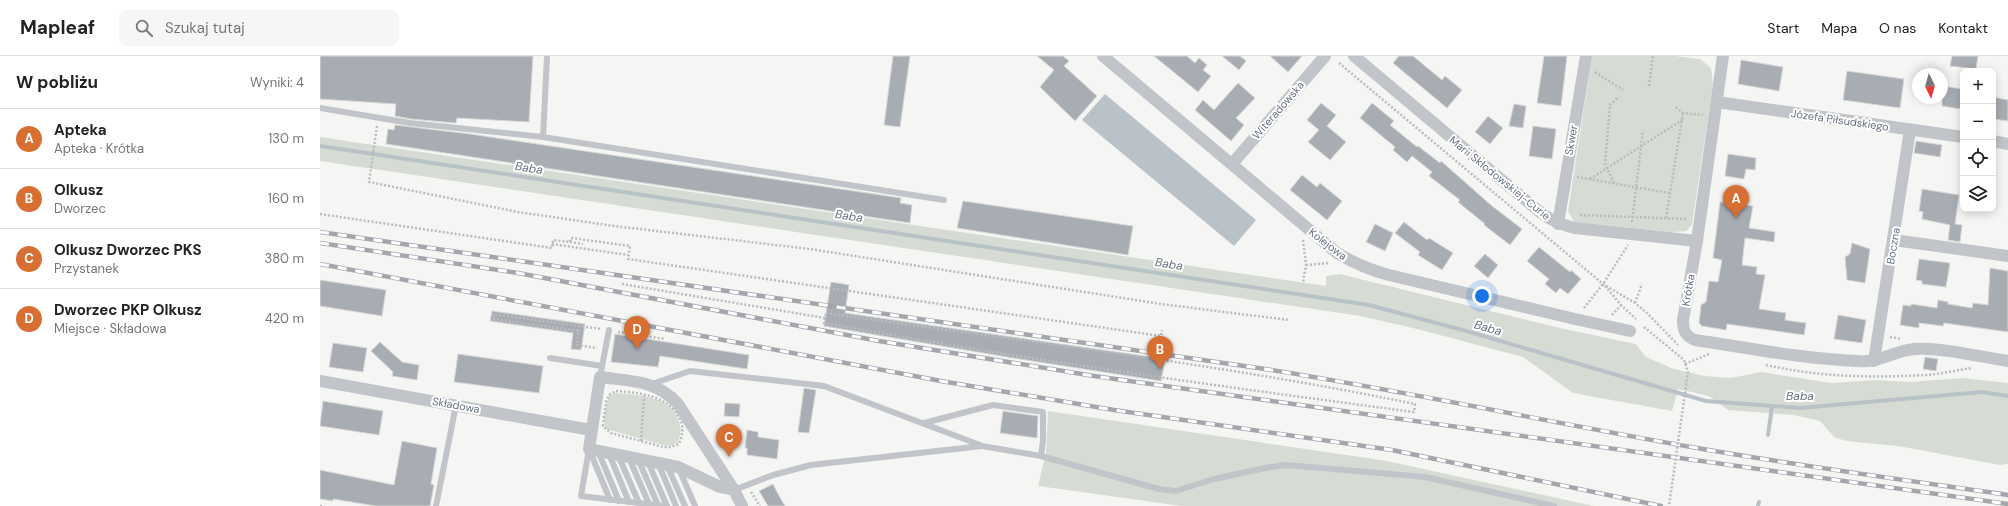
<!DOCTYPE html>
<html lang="pl">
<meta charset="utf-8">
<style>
body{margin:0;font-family:"DM Sans",sans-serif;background:#f6f6f6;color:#222}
.controls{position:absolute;right:12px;top:12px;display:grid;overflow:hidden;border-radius:8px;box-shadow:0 2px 10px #0003}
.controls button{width:36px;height:36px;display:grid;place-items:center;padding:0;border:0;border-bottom:1px solid #e0e0e0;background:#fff;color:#222;font:20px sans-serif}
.compass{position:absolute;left:1592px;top:12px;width:36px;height:36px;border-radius:50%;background:#fff;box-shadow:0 2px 10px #0003;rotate:175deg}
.you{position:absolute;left:1162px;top:240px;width:14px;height:14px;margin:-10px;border:3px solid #fff;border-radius:50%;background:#1a73e8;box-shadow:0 0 0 6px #1a73e833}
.badge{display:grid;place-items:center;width:26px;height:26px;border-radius:50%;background:#d76f32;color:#fff;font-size:13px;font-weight:700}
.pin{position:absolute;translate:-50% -33px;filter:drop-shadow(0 1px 2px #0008)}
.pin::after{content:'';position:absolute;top:21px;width:14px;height:12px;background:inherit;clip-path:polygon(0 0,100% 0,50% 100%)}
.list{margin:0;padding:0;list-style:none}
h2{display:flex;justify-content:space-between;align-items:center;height:52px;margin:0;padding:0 16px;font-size:17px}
h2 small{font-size:13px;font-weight:400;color:#767676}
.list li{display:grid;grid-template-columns:26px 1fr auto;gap:12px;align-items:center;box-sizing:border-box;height:60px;padding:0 16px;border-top:1px solid #e0e0e0}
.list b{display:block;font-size:15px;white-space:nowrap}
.list p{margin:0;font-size:13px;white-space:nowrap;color:#767676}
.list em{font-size:13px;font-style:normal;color:#767676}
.icon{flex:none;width:22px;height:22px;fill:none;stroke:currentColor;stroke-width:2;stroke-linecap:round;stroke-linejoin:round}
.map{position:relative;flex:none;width:1688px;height:450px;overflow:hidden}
header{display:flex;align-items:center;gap:24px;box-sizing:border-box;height:56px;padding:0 20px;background:#fff;border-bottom:1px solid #e0e0e0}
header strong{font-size:19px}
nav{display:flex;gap:22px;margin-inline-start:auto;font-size:14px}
.search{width:280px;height:36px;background:#f6f6f6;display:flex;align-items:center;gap:10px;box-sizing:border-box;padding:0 14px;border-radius:8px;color:#767676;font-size:15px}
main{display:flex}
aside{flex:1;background:#fff}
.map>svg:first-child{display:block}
</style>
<header>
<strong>Mapleaf</strong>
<div class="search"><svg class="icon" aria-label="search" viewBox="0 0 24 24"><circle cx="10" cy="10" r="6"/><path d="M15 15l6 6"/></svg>Szukaj tutaj</div>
<nav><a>Start</a><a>Mapa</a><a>O nas</a><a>Kontakt</a></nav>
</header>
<main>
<aside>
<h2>W pobliżu<small>Wyniki: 4</small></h2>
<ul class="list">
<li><span class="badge">A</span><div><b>Apteka</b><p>Apteka · Krótka</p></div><em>130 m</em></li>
<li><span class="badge">B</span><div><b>Olkusz</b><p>Dworzec</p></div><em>160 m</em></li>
<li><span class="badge">C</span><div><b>Olkusz Dworzec PKS</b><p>Przystanek</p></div><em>380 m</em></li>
<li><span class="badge">D</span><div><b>Dworzec PKP Olkusz</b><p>Miejsce · Składowa</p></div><em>420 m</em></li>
</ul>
</aside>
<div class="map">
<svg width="1688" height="450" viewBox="0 0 1688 450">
<rect width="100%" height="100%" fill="#f5f6f3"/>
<!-- green -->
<g fill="#d6dcd4">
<polygon points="1272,0 1355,0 1380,3 1391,12 1393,28 1372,169 1366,175 1352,176 1254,166 1248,155"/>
<polygon points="0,81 1006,230 1006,220 1020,218 1240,272 1316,288 1326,301 1354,313 1385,320 1411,322 1441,316 1511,327 1554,324 1590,326 1642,322 1688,327 1688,408 1680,409 1578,390 1526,385 1514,381 1500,365 1474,359 1408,354 1389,340 1358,333 1352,355 1253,337 1203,301 1097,273 1040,260 0,105"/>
<path d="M295,337c13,1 28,2 40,6 19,6 31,25 23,43l-8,4 -7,-1 -57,-16c-4,-10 0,-23 3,-33z"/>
<polygon points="728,355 1067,405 1274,450 862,450 718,430 726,397"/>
</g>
<!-- water -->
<polygon fill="#b9c2c8" points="785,38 936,164 914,190 762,64"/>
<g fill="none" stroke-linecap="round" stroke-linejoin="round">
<!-- stream -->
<g stroke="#b9c2c8" stroke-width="4">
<polyline points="0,90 1049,249 1146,275 1386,345 1480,352 1662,336 1688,340"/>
<polyline points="1448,379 1452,351"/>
<polyline points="1438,450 1439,446"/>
</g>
</g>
<!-- building -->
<g fill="#a8adb4" stroke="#d7d7d5">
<polygon points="0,0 213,0 209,66 137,62 136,67 91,63 75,60 76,48 0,43"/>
<polygon points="573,0 590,0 580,71 564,69"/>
<polygon points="717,0 743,0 749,5 744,10 777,40 755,65 720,31 734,14"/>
<polygon points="834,0 867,0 875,7 879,2 887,9 883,14 891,20 878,36"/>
<polygon points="902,0 920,0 926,5 919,14"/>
<polygon points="950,0 982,0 968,16"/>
<polygon points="1079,0 1093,0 1122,24 1125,20 1142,34 1127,52 1073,7"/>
<polygon points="1224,0 1247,0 1241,50 1217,47"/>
<polygon points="1632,0 1658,0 1656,13 1630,10"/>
<polygon points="1421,4 1463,11 1459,35 1418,28"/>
<polygon points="1527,15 1584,23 1580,52 1523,44"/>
<polygon points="918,27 935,42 916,62 924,69 911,85 875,54 883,44 894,54"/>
<polygon points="1622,30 1643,33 1640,53 1622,50"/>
<polygon points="1673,41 1688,44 1688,65 1673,63"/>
<polygon points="1001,47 1016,59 1007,70 1026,86 1010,104 988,86 999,74 987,64"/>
<polygon points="1052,47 1074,65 1070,69 1097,91 1098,90 1120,107 1121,105 1172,150 1202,173 1190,189 1164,169 1165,168 1138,146 1140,144 1109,120 1112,116 1092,100 1087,106 1073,94 1075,91 1040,62"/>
<polygon points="1194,48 1206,50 1203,72 1189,70"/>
<polygon points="1168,60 1183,72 1170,88 1155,76"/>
<polygon points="75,69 150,78 581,142 580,147 592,149 590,167 66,88 68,73 74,74"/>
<polygon points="1213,70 1236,73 1232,103 1209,100"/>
<polygon points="1596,85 1622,89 1620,101 1594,97"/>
<polygon points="1408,98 1436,102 1435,114 1426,113 1424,123 1405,120"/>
<polygon points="982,119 997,131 1000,127 1022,145 1007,164 970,134"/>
<polygon points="1602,133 1639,139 1635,168 1642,169 1640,186 1628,184 1630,169 1602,163 1603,156 1599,155"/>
<polygon points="1411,144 1424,146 1424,149 1433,150 1429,172 1455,176 1454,186 1425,182 1422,209 1437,211 1436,218 1445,219 1439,253 1466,257 1465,264 1486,267 1484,279 1407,268 1406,274 1382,270 1379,267 1381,249 1386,246 1389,225 1398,226 1402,204 1393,202 1400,146 1411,147"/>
<polygon points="643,145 813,170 808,199 637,172"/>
<polygon points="1084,166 1107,184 1109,182 1133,197 1122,214 1098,199 1100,196 1075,177"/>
<polygon points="1055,168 1073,177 1065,195 1046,186"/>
<polygon points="1532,187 1550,193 1545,227 1527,224 1525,201 1530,198"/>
<polygon points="1219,191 1250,216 1251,214 1261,223 1248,238 1240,232 1236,237 1225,228 1229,223 1207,205"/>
<polygon points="1165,198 1178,209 1168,222 1154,210"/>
<polygon points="1599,203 1630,207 1626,231 1602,228 1602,225 1596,224"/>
<polygon points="1670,212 1688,215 1688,276 1624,267 1623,270 1599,267 1599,272 1580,269 1583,249 1591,250 1591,248 1617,252 1618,244 1628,246 1628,248 1652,252 1653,247 1668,249"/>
<polygon points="0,224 66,234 62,260 0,250"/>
<polygon points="511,226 529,229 525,257 845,303 841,325 687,301 504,270"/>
<polygon points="172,255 265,268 261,294 251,293 253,277 170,265"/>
<polygon points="1518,259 1546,264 1542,287 1514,283"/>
<polygon points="295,278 429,299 427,313 340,300 338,311 291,306"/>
<polygon points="60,286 82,306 99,309 97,324 72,320 73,316 51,295"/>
<polygon points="13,287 47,292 43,316 9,311"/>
<polygon points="138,298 223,310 219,337 134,326"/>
<polygon points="1605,301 1618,303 1616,315 1603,313"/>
<polygon points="484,332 496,334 489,377 478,376"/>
<polygon points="3,345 63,355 59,379 0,370"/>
<polygon points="405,347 420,348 419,361 404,360"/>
<polygon points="683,355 718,360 717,382 680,377"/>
<polygon points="427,374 438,376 438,381 459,384 457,403 427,399 427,392 425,392"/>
<polygon points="82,385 117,392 111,428 114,429 110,450 56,450 13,443 13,445 0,443 0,414 74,429"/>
<polygon points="453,428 458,438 465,450 448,450 439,435"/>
</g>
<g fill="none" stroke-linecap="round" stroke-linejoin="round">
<!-- path -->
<g stroke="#b9bbbe" stroke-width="2.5" stroke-dasharray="2 2" stroke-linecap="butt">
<polyline points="1019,7 1283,228 1315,247 1328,258 1358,289"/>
<polyline points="1275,16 1303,34"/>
<polyline points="1329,30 1333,0"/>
<polyline points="1356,51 1363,57 1383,59"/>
<polyline points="57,70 49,126 198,156 294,170 490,193 841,248 969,264"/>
<polyline points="1257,121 1349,137"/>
<polyline points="1270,123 1362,64"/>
<polyline points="1294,127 1285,108 1290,49 1299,41"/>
<polyline points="0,158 232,192 233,184 250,186 251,182 310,190 308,203 841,280 842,274"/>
<polyline points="1260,159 1368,163"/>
<polyline points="1346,162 1363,57"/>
<polyline points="1312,166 1323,74"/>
<polyline points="983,184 986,209 983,226"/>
<polyline points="250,186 263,188"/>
<polyline points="232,188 308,199"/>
<polyline points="986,209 1009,207"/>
<polyline points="302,228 505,262"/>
<polyline points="1285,230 1301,249 1316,263"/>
<polyline points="1315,247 1322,228"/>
<polyline points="1264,252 1283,228 1308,189"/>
<path d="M506,257c196,28 395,51 589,91l-1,8c-197,-26 -394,-53 -590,-89z"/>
<polyline points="1292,259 1301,249"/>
<polyline points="259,273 257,289 277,292"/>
<polyline points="258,275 173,263 174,258 281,273"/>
<polyline points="298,276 345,283"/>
<polyline points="1570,281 1581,283"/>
<polyline points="1365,308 1389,298"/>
<path d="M1446,309c53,12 106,13 160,10 16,-1 31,-5 46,-7"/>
<path d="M296,335c24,2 50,4 63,26 5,9 4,17 0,27l-9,3h-7l-52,-14 -8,-7 3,-24 3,-7z"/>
<polyline points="321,385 324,340"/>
<polyline points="431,436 440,450"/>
<polyline points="0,450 2,450"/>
</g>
<!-- lane -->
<g stroke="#c1c4c8" stroke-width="6">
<polyline points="227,0 223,81 624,144"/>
<polyline points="0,52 90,67 223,81"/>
<polyline points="230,302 282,310"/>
<polyline points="280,321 289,274"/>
<polyline points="332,328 370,315 504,330 660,389"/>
<polyline points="604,367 673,349 723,356 723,384 721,400"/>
<polyline points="269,393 261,440 344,450"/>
<polyline points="269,393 290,444"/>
<polyline points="278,395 299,445"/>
<polyline points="289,398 309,446"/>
<polyline points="298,399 319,447"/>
<polyline points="309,402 329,448"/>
<polyline points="318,403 338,449"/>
<polyline points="328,406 347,450"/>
<polyline points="338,407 356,450"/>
<polyline points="347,409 365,450"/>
<polyline points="359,413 375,450"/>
<polyline points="414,434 453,419 491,409 662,390 721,400 839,433 856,435 894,423 945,412 966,409 1105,421 1234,450"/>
<polyline points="116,450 136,349"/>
</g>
<!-- street -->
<g stroke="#c1c4c8" stroke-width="12">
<path d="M783,0l234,197c17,10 33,17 52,22l186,44 55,12"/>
<path d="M1034,0l174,146c16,14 26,21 47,26l122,13"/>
<path d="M1403,0l-26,185 -14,79c0,10 2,16 12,20 54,8 108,19 163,21 21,2 36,-10 56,-12 25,-2 68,8 94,12"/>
<polyline points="1397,46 1643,81"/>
<polyline points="1673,85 1688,88"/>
<polyline points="912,108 1005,0"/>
<polyline points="1238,168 1266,0"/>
<polyline points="1574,184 1688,200"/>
<polyline points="1554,305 1590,74"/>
<polyline points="0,325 271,374"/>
<path d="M414,434l-14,-3 -42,-20 -89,-18 11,-72c30,4 57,3 78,27l56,86 8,16"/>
</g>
<defs>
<g id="rail">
<path d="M0,176l945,137c145,23 288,54 432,79 103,18 207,32 311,47"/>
<polyline points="0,187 198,217 559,285 774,320 1688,448"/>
<polyline points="0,208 621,325 794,354 1072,394 1341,450"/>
</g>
</defs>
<!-- rail casing -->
<use href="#rail" stroke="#a3a7ad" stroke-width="4.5"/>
<!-- rail -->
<use href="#rail" stroke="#fff" stroke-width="3" stroke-dasharray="9" stroke-linecap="butt"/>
<!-- path-bridge -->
<polyline stroke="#b9bbbe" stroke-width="2.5" stroke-dasharray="2 2" stroke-linecap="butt" points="1324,271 1364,304 1368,316 1349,450"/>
</g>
<g text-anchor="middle" stroke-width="4" stroke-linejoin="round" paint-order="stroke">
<!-- street labels -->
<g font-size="11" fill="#677282" stroke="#fff">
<text transform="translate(958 54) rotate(-49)" y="4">Witeradowska</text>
<text transform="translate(1520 64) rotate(8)" y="4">Józefa Piłsudskiego</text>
<text transform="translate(1251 84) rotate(-80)" y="4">Skwer</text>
<text transform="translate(1180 122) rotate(39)" y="4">Marii Skłodowskiej-Curie</text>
<text transform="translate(1008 188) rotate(37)" y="4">Kolejowa</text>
<text transform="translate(1573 190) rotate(-81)" y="4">Boczna</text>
<text transform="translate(1368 234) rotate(-80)" y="4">Krótka</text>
<text transform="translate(136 349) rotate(10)" y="4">Składowa</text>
</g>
<!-- water labels -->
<g font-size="12" font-style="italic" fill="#63737f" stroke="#fff">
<text transform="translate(209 112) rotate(9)" y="4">Baba</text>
<text transform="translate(529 160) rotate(9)" y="4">Baba</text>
<text transform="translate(849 208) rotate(9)" y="4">Baba</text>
<text transform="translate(1168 272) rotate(16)" y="4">Baba</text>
<text x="1480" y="344">Baba</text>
</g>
</g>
</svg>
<div class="controls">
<button>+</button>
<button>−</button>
<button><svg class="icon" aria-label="locate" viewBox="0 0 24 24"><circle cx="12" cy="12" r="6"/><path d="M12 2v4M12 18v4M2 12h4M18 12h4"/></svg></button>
<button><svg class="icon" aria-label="layers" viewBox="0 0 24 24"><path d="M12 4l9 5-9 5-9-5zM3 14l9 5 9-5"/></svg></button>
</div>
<svg class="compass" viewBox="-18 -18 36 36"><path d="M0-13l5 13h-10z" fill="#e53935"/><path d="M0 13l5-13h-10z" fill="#767676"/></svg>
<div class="you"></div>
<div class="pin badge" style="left:1416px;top:162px">A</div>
<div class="pin badge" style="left:840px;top:313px">B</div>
<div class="pin badge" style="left:409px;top:401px">C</div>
<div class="pin badge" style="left:317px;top:293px">D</div>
</div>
</main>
